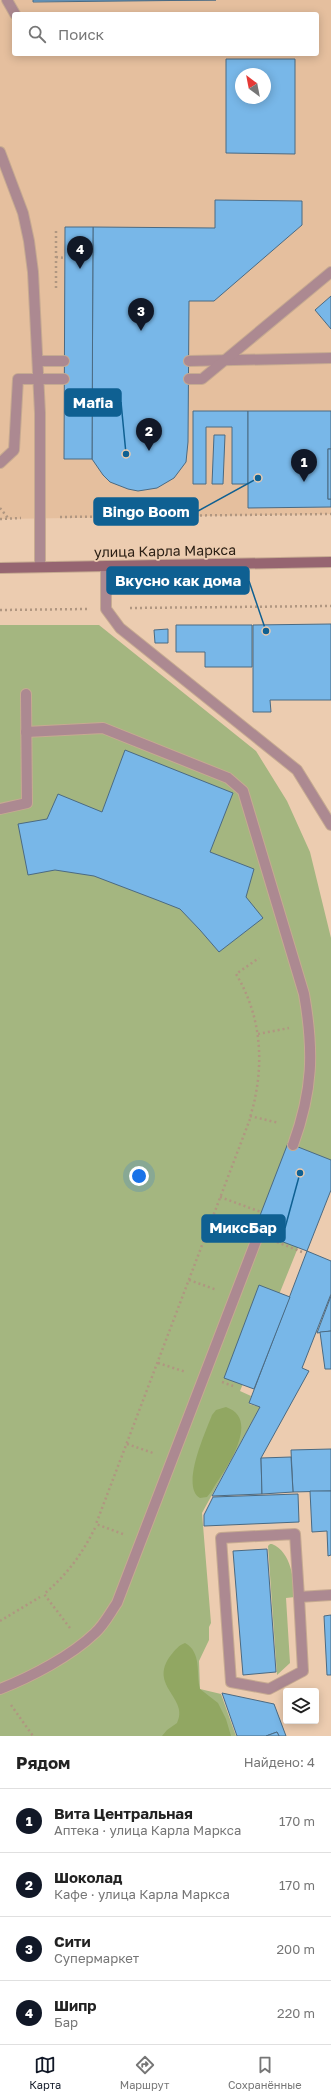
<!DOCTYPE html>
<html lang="ru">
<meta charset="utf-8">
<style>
body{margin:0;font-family:"Golos Text",sans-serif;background:#f2f2f2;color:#222}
.controls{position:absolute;right:12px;bottom:12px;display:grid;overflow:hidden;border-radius:4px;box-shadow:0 2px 10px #0003}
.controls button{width:36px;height:36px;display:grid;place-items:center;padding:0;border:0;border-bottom:1px solid #e0e0e0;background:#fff;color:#222;font:20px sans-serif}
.compass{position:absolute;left:235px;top:68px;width:36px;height:36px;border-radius:50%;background:#fff;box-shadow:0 2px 10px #0003;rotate:328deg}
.you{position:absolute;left:139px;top:1176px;width:14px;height:14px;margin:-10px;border:3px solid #fff;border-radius:50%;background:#1a73e8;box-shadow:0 0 0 6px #1a73e833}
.badge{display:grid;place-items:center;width:26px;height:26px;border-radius:50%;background:#111827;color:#fff;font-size:13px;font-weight:700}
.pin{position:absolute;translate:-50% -33px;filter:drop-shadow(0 1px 2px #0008)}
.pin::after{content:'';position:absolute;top:21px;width:14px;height:12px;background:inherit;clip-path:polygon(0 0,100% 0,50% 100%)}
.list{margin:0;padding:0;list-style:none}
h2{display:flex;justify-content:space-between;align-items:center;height:52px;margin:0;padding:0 16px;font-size:17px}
h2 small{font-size:13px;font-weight:400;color:#767676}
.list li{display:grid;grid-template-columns:26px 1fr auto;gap:12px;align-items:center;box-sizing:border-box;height:64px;padding:0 16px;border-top:1px solid #e0e0e0}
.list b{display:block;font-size:15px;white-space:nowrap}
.list p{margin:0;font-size:13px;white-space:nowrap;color:#767676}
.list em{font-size:13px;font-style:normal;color:#767676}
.icon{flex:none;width:22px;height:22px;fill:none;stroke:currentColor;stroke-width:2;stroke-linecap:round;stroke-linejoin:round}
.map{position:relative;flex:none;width:331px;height:1736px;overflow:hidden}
.search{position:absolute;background:#fff;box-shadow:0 2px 10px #0003;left:12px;right:12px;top:12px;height:44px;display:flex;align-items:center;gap:10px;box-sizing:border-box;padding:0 14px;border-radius:4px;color:#767676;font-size:15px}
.sheet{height:308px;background:#fff}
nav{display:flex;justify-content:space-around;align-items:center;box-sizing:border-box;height:56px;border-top:1px solid #e0e0e0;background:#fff;font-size:11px;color:#767676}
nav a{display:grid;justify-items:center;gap:2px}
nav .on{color:#111827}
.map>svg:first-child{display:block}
</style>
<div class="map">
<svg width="331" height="1736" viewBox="0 0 331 1736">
<rect width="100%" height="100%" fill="#ecccb0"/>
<!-- built -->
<path fill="#e5bf9e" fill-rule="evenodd" d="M0,0h331v514l-331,5zM14,14h303v40h-303zM241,74h24v24h-24z"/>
<!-- green -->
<g fill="#a4b680">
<polygon points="0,625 99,625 256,751 287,801 310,852 331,938 331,1166 240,1391 251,1396 249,1404 260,1407 202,1513 211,1623 209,1627 209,1640 199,1661 200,1689 221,1694 236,1736 0,1736"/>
<path d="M270,1544h2c20,9 21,34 23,53l-9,1 4,65 -13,12 -9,-129z"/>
</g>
<!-- forest -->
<g fill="#91a762">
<path d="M226,1407c37,13 -3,65 -15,85l-4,5 -7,1c-20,-11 6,-67 12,-83l4,-5z"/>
<path d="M185,1643c17,9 11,31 15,46l18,14 8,16 5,17h-69l5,-6 10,-7c13,-25 -30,-37 -6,-68 4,-5 8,-10 14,-12z"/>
</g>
<!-- building -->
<g fill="#78b7e8" stroke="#4b6a82" fill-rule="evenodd">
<polygon points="33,0 216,0 33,2"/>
<path d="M226,59h69v95l-69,-1zM241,74h24v24h-24z"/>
<polygon points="215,200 302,201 302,225 214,301 189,301 188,442 186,462 174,478 157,488 138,491 128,489 110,482 103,475 92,459 93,227 215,228"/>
<polygon points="65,227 93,227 92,459 64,459"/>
<polygon points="331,296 331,329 315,310"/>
<polygon points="193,411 248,411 248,484 232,484 232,427 206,427 206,484 193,484"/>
<polygon points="248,411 331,411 331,449 328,449 328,499 331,499 331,507 248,508"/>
<polygon points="214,435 225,435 223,484 212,484"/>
<rect x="328" y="449" width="3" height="50"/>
<polygon points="331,624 331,700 270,700 271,712 253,712 253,625"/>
<polygon points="176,625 252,625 252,667 205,667 205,652 176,652"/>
<polygon points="168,629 168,643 155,643 154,630"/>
<polygon points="125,750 233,793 210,852 254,869 246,897 263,918 219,952 200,930 180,909 157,900 94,876 55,870 28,875 18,824 47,819 58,794 102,812"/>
<polygon points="288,1143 331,1160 331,1190 307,1251 254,1231"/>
<polygon points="307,1251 331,1261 331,1294 302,1368 309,1371 261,1458 262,1494 212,1496 260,1407 249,1403"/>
<polygon points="259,1285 290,1297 254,1389 224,1378"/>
<polygon points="331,1296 331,1331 317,1333"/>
<polygon points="331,1331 331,1369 325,1369 320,1332"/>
<polygon points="331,1449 331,1491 293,1492 291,1450"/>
<polygon points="291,1457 293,1492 262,1494 261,1458"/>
<polygon points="310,1491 331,1491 331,1555 328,1556 327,1531 312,1532"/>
<polygon points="298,1494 299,1522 204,1526 204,1515 213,1497"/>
<polygon points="267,1549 276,1672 243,1675 233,1551"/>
<polygon points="331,1615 331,1675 327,1675 324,1616"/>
<polygon points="222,1693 274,1704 286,1736 279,1736 277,1732 266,1736 237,1736"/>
<polygon points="277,1732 279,1736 266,1736"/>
</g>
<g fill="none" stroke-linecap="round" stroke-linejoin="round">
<defs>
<g id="service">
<polyline points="7,0 15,14"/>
<polyline points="0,152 23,213 29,241 33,272 40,413 40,567"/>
<polyline points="38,361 64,361"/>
<polyline points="189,361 331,358"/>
<polyline points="189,379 202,379 331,272"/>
<polyline points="0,463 14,450 18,379 64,379"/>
<polyline points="106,566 106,609 120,628 297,770 331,825"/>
<path d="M26,732l77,-4 125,50 15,13 61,203c10,57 9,96 -11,151"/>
<polyline points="0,809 27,803 26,694"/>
<polyline points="299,1597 295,1534 221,1538 231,1682 269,1689 303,1671 299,1597 331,1595"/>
<path d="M0,1689c31,-12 71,-33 95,-56 9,-8 15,-20 22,-30l142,-370"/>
</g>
<polyline id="secondary" points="0,568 331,562"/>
</defs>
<!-- service casing -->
<use href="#service" stroke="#c6aa91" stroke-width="12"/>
<!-- secondary casing -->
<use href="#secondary" stroke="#c6aa91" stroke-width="12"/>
<!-- path -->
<g stroke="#b09680" stroke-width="2.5" stroke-dasharray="2 3" stroke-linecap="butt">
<polyline points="56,257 65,258"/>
<polyline points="56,288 56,228"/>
<polyline points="0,508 8,518"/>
<polyline points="60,517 331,514"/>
<polyline points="0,519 21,518"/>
<polyline points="130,608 331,606"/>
<polyline points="0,610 87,609"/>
<polyline points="258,1034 289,1028"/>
<polyline points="250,1116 279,1123"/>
<polyline points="220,1197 261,1212"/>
<polyline points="277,1242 302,1252"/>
<polyline points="189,1280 217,1290"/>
<polyline points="158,1363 186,1372"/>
<polyline points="222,1382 233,1386"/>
<polyline points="127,1444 153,1453"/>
<path d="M123,1534l-27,-10 154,-405c1,-7 4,-14 5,-21 9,-43 4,-86 -19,-124l23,-16"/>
<polyline points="0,1621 40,1597"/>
<path d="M70,1628l-26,-34c23,-19 38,-40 51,-66"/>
<polyline points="11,1705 33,1736"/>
</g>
<!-- service -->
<use href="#service" stroke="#ac8991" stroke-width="10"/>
<!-- secondary -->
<use href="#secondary" stroke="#966571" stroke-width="10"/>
</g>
<g text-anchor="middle" stroke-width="3.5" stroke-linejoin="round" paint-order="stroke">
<!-- street labels -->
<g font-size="14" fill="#2c2015" stroke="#ecccb0">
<text transform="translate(165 551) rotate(-1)" y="5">улица Карла Маркса</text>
</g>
</g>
<!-- callouts -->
<path fill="none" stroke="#0f6092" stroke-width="1.5" d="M126 454L121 402M258 478L198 511M266 631L249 581M300 1173L285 1228"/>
<g fill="#0f6092" stroke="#ecccb0" stroke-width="1.5">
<circle cx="126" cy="454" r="4"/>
<circle cx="258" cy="478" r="4"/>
<circle cx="266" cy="631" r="4"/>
<circle cx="300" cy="1173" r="4"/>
</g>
<g fill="#0f6092" stroke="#0f6092" stroke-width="1.5">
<rect x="65" y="389" width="56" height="27" rx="4"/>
<rect x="94" y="498" width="104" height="27" rx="4"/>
<rect x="107" y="567" width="142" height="27" rx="4"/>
<rect x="202" y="1215" width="83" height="27" rx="4"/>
</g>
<g font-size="15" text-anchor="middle" font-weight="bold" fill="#fff">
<text x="93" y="408">Mafia</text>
<text x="146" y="517">Bingo Boom</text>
<text x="178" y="586">Вкусно как дома</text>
<text x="243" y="1233">МиксБар</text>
</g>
</svg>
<div class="controls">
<button><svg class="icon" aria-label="layers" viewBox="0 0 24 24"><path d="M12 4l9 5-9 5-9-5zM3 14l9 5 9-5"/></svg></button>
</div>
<svg class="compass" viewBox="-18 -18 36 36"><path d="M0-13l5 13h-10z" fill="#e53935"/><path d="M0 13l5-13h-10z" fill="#767676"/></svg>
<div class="you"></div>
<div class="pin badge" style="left:304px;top:482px">1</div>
<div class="pin badge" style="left:149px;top:451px">2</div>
<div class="pin badge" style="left:141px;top:331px">3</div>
<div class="pin badge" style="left:80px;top:269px">4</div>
<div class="search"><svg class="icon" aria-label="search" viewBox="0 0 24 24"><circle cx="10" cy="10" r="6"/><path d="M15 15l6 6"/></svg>Поиск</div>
</div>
<section class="sheet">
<h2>Рядом<small>Найдено: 4</small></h2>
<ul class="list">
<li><span class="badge">1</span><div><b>Вита Центральная</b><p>Аптека · улица Карла Маркса</p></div><em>170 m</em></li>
<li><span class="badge">2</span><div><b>Шоколад</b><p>Кафе · улица Карла Маркса</p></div><em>170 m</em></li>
<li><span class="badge">3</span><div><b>Сити</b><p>Супермаркет</p></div><em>200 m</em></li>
<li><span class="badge">4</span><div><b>Шипр</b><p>Бар</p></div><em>220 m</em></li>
</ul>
</section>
<nav>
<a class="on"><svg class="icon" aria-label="map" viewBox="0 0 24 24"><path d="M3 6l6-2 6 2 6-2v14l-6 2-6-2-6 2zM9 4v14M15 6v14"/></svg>Карта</a>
<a><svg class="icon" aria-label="directions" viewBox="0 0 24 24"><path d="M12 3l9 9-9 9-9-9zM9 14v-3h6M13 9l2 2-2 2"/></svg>Маршрут</a>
<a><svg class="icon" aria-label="saved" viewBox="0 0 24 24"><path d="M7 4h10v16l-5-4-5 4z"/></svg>Сохранённые</a>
</nav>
